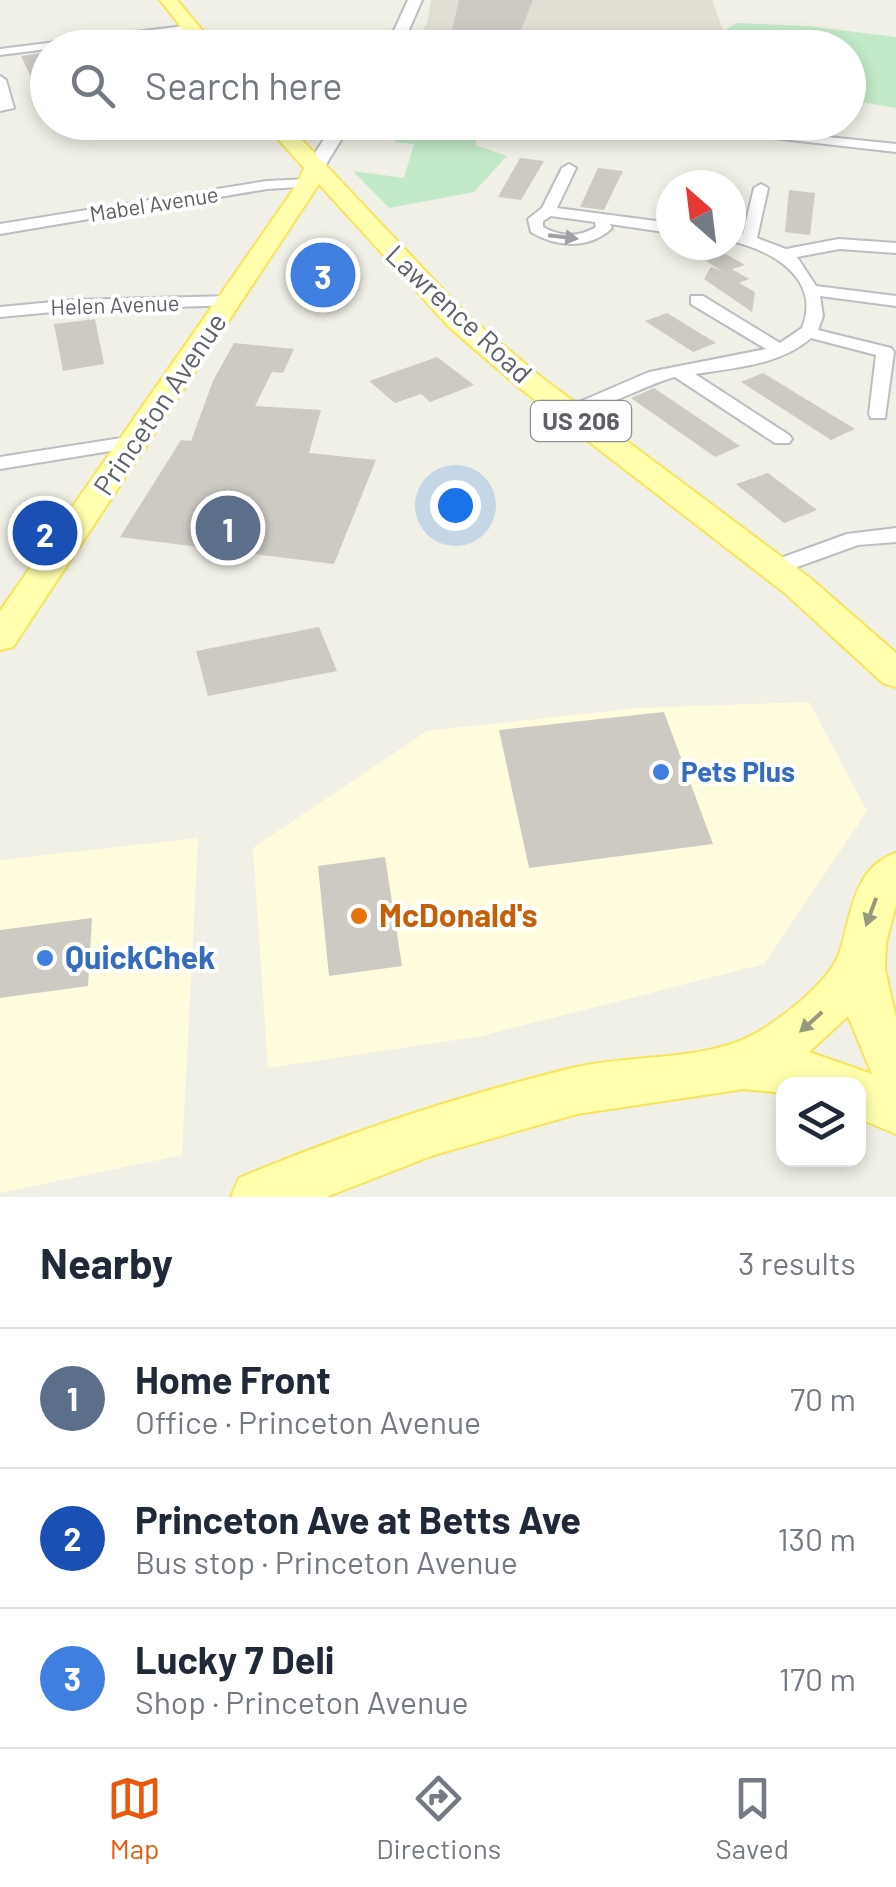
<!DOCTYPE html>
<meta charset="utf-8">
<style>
body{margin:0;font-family:Barlow,sans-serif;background:#f2f2f3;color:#1f2937}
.controls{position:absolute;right:30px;bottom:30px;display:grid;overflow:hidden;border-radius:20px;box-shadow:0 5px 15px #0003}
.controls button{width:90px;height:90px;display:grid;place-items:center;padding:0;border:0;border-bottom:2px solid #e0e1e3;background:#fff;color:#1f2937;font:50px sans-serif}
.compass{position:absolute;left:656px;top:170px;width:90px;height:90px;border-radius:50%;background:#fff;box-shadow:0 5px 15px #0003;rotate:332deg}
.you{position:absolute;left:455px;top:505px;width:35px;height:35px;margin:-25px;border:8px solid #fff;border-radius:50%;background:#1a73e8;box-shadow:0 0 0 15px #1a73e833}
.badge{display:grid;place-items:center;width:65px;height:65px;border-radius:50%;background:#ea580c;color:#fff;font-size:32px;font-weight:700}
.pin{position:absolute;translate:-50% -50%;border:5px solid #fff;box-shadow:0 2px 10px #0006}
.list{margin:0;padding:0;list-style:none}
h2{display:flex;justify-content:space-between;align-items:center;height:130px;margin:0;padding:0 40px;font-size:42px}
h2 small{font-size:32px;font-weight:400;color:#747a83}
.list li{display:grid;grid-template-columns:65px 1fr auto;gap:30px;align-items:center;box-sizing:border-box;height:140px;padding:0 40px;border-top:2px solid #e0e1e3}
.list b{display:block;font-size:38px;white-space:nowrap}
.list p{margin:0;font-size:32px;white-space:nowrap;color:#747a83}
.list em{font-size:32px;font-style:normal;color:#747a83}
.icon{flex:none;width:55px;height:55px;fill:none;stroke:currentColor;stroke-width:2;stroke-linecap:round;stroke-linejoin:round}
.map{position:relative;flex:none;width:896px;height:1197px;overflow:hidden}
.search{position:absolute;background:#fff;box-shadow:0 5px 15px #0003;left:30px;right:30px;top:30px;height:110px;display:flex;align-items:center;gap:25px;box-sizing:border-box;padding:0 35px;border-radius:55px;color:#747a83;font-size:38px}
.sheet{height:550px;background:#fff}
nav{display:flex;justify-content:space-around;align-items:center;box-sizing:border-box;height:140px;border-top:2px solid #e0e1e3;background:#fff;font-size:28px;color:#747a83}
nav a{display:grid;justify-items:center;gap:5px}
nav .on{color:#ea580c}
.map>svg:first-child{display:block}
</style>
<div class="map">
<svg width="896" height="1197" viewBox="0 0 896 1197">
<rect width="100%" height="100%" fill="#f0f0e6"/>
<!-- commercial -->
<g fill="#fffcdd">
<polygon points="809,702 867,811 764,964 482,1036 268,1068 253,848 427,731 637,708"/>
<polygon points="198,838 182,1155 0,1193 0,860"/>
</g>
<!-- education -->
<polygon fill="#e1dfd4" points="431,0 712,0 728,43 416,40 427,23"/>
<!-- green -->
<g fill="#c2e9c8">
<polygon points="737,23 807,26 896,37 896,108 849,100 848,48 418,47 421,42 450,36 558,43 565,35 714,36"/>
<polygon points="405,123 481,123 475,145 507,156 474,192 389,208 353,171 404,178 414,144 394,142"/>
</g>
<!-- building -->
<g fill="#cccac3">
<polygon points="459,0 533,0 519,35 489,36 451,34"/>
<polygon points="42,53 48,65 48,112 21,56"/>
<polygon points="520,158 544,161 521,200 498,197"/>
<polygon points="598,168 623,171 604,210 580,207"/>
<polygon points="789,190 815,193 810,235 785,232"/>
<polygon points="726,254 745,265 732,269 749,279 739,283 755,292 752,312 704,279 711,267 722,271 706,261"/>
<polygon points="667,313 716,343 693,352 645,321"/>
<polygon points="95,319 104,364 63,371 54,324"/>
<polygon points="234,343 294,349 283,373 272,372 255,406 321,410 309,453 376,460 334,564 120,537 181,440 191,441 213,381"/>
<polygon points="437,357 474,385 430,402 421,394 395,403 369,381"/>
<polygon points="763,373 855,429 831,440 741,382"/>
<polygon points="654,388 740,446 715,457 631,398"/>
<polygon points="768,473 817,510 784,523 736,484"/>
<polygon points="319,627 337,671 208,696 196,651"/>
<polygon points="664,712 713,844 529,868 499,730"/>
<polygon points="385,857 402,966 329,976 318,866"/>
<polygon points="92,918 88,986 0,998 0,930"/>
</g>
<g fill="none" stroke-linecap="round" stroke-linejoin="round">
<defs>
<g id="minor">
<polygon points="192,25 196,30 0,55 0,49"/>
<polygon points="0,76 6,80 14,108 0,111"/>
<polygon points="632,122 682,122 896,144 896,152"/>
<path d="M569,164l7,4 -19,40 114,15v10l-61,-9 2,4c-23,22 -56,19 -81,4l-3,-13 14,-11 20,-40zM551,216l44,6 1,5c-18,11 -35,10 -53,0v-6z"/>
<polygon points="309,179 316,183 314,186 267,189 0,234 0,224 267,181"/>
<path d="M761,184l7,4 -11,50 29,11 53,-10 57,4v10l-57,-4 -42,8 19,29 80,10v10l-76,-10 3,20 -5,14 73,18 3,4 -9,66h-14l-2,-4 7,-59 -65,-17c-31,27 -77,30 -116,36l94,61 3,4 -3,4h-14l-100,-66c-27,6 -94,43 -112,40v-8l86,-37 117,-23 -75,-45v-8h12l77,47 22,-15c20,-50 -31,-78 -71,-87v-10l12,3 11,-46z"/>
<polygon points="231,296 237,297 237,305 74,310 0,317 0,307 74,300"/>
<polygon points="134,436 141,438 144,442 141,446 0,469 0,457"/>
<polygon points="896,528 896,542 858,545 775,575 764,568 767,563 847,534"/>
</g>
<g id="secondary">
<polygon points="408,0 422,0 401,48 386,48"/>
<polygon points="335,122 352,122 322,171 308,171 306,167"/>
</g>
<g id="primary">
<polygon points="160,0 177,0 217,48 198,48"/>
<polygon points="263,122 285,122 467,315 541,377 810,578 896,653 896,687 883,683 786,594 521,389 449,327 319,184 13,647 0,650 0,611 296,186 304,168"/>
<path d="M896,853v52l-10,37 -1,27 11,49v116l-38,-16v-34h-74v9l-40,-4 -167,25 -143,41 -108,42h-95l8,-19c108,-45 219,-82 333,-110 56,-14 137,-6 186,-36 24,-14 72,-51 81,-78 13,-37 12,-85 57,-101zM848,1016l24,58 -63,-22z"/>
</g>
</defs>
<!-- minor casing -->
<use href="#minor" stroke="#babdc2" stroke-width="4"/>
<!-- secondary casing -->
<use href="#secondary" stroke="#bbbdc4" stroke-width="4"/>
<!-- primary casing -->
<use href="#primary" stroke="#f8e458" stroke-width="4"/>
<!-- minor -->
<use href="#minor" fill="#fff" fill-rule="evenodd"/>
<!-- secondary -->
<use href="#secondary" fill="#fff" fill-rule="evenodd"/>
<!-- primary -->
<use href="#primary" fill="#ffffad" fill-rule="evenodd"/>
</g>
<!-- one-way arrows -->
<defs><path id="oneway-solid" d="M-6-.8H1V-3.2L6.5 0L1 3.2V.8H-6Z" transform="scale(2.5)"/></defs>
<use fill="#9ea0a4" href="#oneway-solid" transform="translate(563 237) rotate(7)"/>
<g fill="#969880">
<use href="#oneway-solid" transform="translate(871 912) rotate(110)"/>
<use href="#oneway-solid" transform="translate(811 1022) rotate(138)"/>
</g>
<!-- markers -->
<g fill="#3f7fe0" stroke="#fff" stroke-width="4">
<circle cx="661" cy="772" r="10"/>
<circle cx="45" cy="958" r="10"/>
</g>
<circle fill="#e8710a" stroke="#fff" stroke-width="4" cx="359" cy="916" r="10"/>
<g text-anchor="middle" stroke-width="8" stroke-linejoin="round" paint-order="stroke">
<!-- far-street labels -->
<g font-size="22" fill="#5d6067" stroke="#fff">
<text transform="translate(154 204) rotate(-9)" y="8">Mabel Avenue</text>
<text transform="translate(115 305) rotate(-2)" y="8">Helen Avenue</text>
</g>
<!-- shield labels -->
<rect fill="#fff" stroke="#8e9095" stroke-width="2.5" x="531" y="401" width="100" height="40" rx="8"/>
<g font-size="25" font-weight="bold" fill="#5d6067">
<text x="581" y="430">US 206</text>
</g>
<!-- street labels -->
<g font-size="28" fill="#5d6067" stroke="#fff">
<text transform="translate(459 314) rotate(43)" y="10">Lawrence Road</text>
<text transform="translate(160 404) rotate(-56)" y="10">Princeton Avenue</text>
</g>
<!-- shop labels -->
<g font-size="28" font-weight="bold" fill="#366cbe" stroke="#fff" text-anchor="start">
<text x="681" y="782">Pets Plus</text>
</g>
<!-- near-food labels -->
<g font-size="32" font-weight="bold" fill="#c56008" stroke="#fff" text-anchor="start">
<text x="379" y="927">McDonald's</text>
</g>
<!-- near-shop labels -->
<g font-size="32" font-weight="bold" fill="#366cbe" stroke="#fff" text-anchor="start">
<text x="65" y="969">QuickChek</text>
</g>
</g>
</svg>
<div class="controls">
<button><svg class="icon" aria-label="layers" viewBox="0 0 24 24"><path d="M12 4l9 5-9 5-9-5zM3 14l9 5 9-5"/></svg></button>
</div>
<svg class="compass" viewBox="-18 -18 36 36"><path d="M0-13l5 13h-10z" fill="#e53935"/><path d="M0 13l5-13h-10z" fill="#747a83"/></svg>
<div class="you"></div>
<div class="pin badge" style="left:228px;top:528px;background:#5c6f8a">1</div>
<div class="pin badge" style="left:45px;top:533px;background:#1a4fb4">2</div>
<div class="pin badge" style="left:323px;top:275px;background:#3f7fe0">3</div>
<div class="search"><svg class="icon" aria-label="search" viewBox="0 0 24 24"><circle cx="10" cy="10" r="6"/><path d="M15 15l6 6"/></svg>Search here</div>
</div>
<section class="sheet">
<h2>Nearby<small>3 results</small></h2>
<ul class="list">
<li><span class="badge" style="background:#5c6f8a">1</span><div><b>Home Front</b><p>Office · Princeton Avenue</p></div><em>70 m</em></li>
<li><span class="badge" style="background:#1a4fb4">2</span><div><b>Princeton Ave at Betts Ave</b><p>Bus stop · Princeton Avenue</p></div><em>130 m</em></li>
<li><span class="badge" style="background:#3f7fe0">3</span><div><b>Lucky 7 Deli</b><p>Shop · Princeton Avenue</p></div><em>170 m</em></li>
</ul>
</section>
<nav>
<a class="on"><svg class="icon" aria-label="map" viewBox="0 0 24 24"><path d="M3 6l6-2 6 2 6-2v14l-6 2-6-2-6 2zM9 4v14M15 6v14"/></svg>Map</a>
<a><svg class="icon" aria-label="directions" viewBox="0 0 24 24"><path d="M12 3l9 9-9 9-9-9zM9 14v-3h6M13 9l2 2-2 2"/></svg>Directions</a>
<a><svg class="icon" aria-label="saved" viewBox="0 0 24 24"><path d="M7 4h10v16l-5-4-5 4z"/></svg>Saved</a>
</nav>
